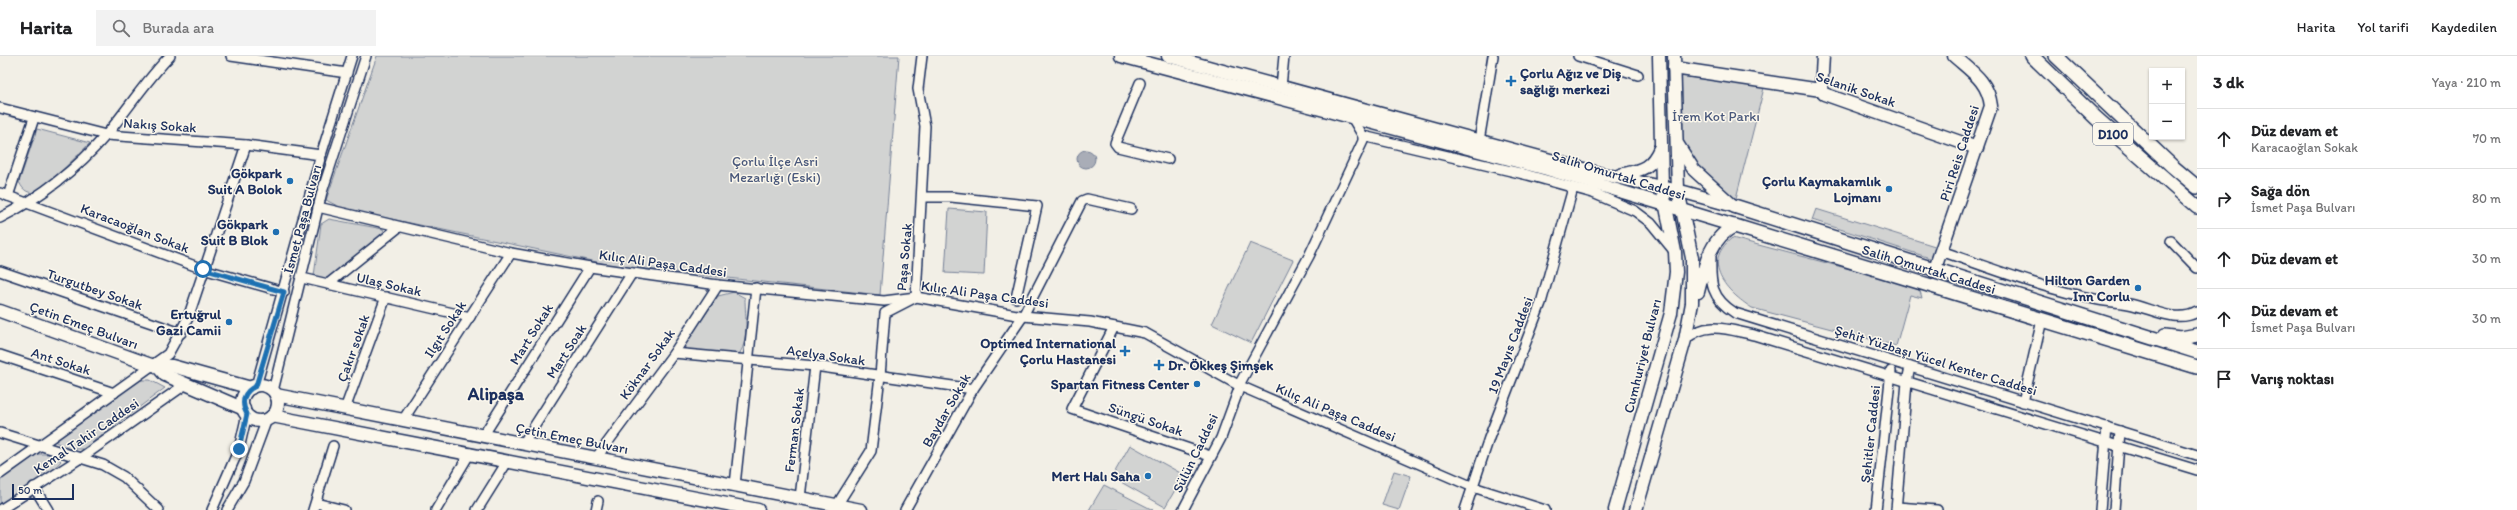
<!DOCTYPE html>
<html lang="tr">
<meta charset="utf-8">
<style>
body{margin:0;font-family:Itim,sans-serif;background:#f2f2f2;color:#202124}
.controls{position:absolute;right:12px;top:12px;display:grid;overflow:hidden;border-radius:0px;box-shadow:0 1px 3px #0004}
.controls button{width:36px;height:36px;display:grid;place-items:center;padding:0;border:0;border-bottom:1px solid #e0e0e0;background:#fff;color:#202124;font:20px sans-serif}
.scale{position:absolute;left:12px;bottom:10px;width:62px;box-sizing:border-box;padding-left:4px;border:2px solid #1b2f5e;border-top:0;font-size:11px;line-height:14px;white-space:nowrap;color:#1b2f5e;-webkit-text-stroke:3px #fbf7ec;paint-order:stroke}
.stop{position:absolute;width:12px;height:12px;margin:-9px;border:3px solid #1f6fb2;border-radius:50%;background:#fff}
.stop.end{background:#1f6fb2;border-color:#fff;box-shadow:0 1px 4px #0008}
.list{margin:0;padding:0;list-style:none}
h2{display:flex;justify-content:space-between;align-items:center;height:52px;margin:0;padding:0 16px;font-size:17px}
h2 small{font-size:13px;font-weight:400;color:#757577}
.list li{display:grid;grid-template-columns:26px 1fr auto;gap:12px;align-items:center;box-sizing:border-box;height:60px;padding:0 16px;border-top:1px solid #e0e0e0}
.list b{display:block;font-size:15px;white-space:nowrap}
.list p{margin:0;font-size:13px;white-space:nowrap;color:#757577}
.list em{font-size:13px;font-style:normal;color:#757577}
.icon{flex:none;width:22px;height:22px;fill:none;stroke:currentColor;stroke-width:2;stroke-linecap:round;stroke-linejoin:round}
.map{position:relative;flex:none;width:2197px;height:454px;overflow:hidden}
header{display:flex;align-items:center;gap:24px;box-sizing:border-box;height:56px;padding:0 20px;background:#fff;border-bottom:1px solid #e0e0e0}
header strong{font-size:19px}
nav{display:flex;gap:22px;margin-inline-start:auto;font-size:14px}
.search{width:280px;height:36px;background:#f2f2f2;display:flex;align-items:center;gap:10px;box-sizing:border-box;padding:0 14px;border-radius:0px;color:#757577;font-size:15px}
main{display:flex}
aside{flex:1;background:#fff}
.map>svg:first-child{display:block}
</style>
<header>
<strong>Harita</strong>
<div class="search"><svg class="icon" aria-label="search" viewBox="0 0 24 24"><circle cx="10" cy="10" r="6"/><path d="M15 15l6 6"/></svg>Burada ara</div>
<nav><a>Harita</a><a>Yol tarifi</a><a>Kaydedilen</a></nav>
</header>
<main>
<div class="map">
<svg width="2197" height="454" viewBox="0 0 2197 454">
<rect width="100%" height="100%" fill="#f2efe6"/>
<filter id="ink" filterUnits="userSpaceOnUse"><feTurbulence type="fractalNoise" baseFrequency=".025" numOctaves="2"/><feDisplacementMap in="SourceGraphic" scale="8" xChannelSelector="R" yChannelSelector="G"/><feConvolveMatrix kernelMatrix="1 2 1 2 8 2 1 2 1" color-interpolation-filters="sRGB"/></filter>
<g filter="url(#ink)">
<!-- green -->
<g fill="#d2d3d2" stroke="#768198">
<polygon points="377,0 899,0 880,239 611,209 343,153 326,144"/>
<polygon points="1674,12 1766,24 1734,150 1677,87"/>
<path d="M37,73l53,14 -51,50c-11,0 -15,-1 -20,-11z"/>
<polygon points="949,153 987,156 984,219 945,217"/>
<polygon points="1816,153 1938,191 1933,203 1812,164"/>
<polygon points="329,163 383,173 385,177 325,225 314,220 321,168"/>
<path d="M1732,182l178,47 10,6 2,7 -12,-3 -14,51 -144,-38c-25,-16 -52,-44 -20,-70z"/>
<polygon points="1250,187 1293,204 1251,287 1212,268"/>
<path d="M734,236l11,6c0,18 5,44 -8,59l-48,-4 -5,-7 34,-50z"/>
<polygon points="140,324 150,324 165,332 83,393 69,393 54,385"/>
<polygon points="1130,389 1184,419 1165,451 1112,421"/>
<polygon points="35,398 54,398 61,405 52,415 0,449 0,423"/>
<polygon points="1394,415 1411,420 1399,454 1382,449"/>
<polygon points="1104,429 1153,454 1089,454"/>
</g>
<!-- water -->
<circle fill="#a9adb7" stroke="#707b93" cx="1086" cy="103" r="9"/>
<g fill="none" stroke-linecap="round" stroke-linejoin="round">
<defs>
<g id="minor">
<polyline points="231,0 347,17"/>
<polyline points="1578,0 1638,19"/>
<polyline points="1140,27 1115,87 1118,91 1168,103"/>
<polyline points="1281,31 1284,0"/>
<polyline points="0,52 106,79 246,89 321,99"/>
<polyline points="1363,80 1528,119 1593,137 1635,155 1651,167 1674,195"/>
<polyline points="1479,85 1493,0"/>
<polyline points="0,137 203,213 284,236"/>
<polyline points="8,140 34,62"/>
<polyline points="923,141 951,141 1037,150 1016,242"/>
<polyline points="318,151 511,197 590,211 718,229 884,245 916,241 1023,260 1090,266 1145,277 1240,330 1473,431 1545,454"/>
<path d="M0,162c41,-21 77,-49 107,-84 21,-25 40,-55 63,-78"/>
<polyline points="2171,185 2197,212"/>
<path d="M1941,195c52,18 104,38 158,49 10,2 20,2 30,4 22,4 47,20 68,8"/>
<path d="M1711,201c-1,26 0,41 24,56l462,142"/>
<polyline points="0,215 181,277"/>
<polyline points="302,222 470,261"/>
<polyline points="328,228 399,171"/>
<polyline points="1114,271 1072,353 1210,400"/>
<path d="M1685,284c21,-20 44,-10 69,-5l443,135"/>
<polyline points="674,297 815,310 973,333"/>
<polyline points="0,299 114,337"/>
<polyline points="1239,329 1309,200 1363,85 1363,80 1353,63"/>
<polyline points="256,330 321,99 352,0"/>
<polyline points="273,335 322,136 366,0"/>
<polyline points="2023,346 2042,264"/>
<polyline points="345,353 386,241"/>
<polyline points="403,364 511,197"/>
<polyline points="0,377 103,409 124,421 159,454"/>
<polyline points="483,380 590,211"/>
<polyline points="523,388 632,217"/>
<polyline points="596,402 674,297 718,229"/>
<polyline points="0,418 168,298 188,262 246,89"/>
<polyline points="735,429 756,232"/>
<polyline points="34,431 48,454"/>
<polyline points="800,442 815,310"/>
<polyline points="316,447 344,454"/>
<polyline points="837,449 871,395 880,320 885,257 916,241 925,70 918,33 922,0"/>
<polyline points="1897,451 1937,454"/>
<polyline points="0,454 82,401 186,328"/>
<polyline points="212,454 239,393 247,358"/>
<polyline points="227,454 244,425 267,363"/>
<polyline points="313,454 333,390"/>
<polyline points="436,454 470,397"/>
<polyline points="477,454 507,406"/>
<polyline points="596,454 598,445"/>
<polyline points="905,454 973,333 1023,260 1082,145 1087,143 1131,153"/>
<polyline points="1183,454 1221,382 1240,330"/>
<polyline points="1465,454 1489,382 1541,247 1573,132"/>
<polyline points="1876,454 1891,315"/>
<polyline points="1896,454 1907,326 1910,311"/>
<polyline points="2100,454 2107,371"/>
<polyline points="2114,454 2120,375"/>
</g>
<g id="major">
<polyline points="1121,0 1547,113 1735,170"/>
<polyline points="1168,0 1598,117 1684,136 1734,150"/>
<polyline points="1674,12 1821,34 1824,38 1977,92"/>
<polyline points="1821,34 1823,0"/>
<polyline points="1678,89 1694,114 1731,148"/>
<path d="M1620,119c21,-5 31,-6 40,-27"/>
<path d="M1934,215l57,-165c-3,-25 -19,-34 -37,-50"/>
<path d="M1698,236c6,-24 12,-55 37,-66"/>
<polyline points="0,255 151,309 172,310 251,332"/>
<polyline points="158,311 165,319 244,353"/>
<circle cx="260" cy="347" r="18"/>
<polyline points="276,339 861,454"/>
<polyline points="272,360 758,454"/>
<polyline points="1615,454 1671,257 1676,216 1675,196 1662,131 1659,0"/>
<polyline points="1636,454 1685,284 1692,247 1692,202 1678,134 1674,0"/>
</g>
<g id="highway">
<polyline points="2032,0 2096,62 2197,151"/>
<polyline points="2056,0 2172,110 2197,131"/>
<polyline points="1734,150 2197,296"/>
<polyline points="1735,170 2197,311"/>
<polyline points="2165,280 2181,282 2197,279"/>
</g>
</defs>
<!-- minor casing -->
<use href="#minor" stroke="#1b2f5e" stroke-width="12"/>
<!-- major casing -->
<use href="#major" stroke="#1b2f5e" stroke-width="15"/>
<!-- highway casing -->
<use href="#highway" stroke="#1b2f5e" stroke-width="16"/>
<!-- minor -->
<use href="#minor" stroke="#fbf7ec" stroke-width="9"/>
<!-- major -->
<use href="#major" stroke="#fbf7ec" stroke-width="12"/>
<!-- highway -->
<use href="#highway" stroke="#fbf7ec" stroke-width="13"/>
</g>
</g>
<g fill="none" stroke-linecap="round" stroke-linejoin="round" filter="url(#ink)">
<!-- route -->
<path stroke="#1f6fb2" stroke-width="5" d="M203,213l81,23 -28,94c-12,5 -16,16 -9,28l-8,35"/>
</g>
<!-- markers -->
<g fill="#1f6fb2" stroke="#fbf7ec" stroke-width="1.5">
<path d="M1509 19h4v4h4v4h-4v4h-4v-4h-4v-4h4z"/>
<circle cx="290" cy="125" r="4"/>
<circle cx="1889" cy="133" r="4"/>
<circle cx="276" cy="176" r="4"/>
<circle cx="2138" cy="232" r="4"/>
<circle cx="229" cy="266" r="4"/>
<path d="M1123 289h4v4h4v4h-4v4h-4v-4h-4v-4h4z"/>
<path d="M1157 303h4v4h4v4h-4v4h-4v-4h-4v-4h4z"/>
<circle cx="1197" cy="328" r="4"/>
<circle cx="1148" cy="420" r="4"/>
</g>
<g text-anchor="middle" stroke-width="3" stroke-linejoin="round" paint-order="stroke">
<!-- shield labels -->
<rect fill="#fbf7ec" stroke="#5e6b89" stroke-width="1" x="2093" y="67" width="40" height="22" rx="3"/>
<g font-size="13" font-weight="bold" fill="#1b2f5e">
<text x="2113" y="83">D100</text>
</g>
<!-- poi labels -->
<g font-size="14" font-weight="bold" fill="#1b2f5e" stroke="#fbf7ec" text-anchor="end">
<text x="1520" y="22" text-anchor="start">Çorlu Ağız ve Diş<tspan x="1520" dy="16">sağlığı merkezi</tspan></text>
<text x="282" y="122">Gökpark<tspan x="282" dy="16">Suit A Bolok</tspan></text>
<text x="1881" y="130">Çorlu Kaymakamlık<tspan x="1881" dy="16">Lojmanı</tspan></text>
<text x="268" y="173">Gökpark<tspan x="268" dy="16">Suit B Blok</tspan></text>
<text x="2130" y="229">Hilton Garden<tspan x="2130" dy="16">Inn Corlu</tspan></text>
<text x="221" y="263">Ertuğrul<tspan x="221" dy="16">Gazi Camii</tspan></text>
<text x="1116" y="292">Optimed International<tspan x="1116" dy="16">Çorlu Hastanesi</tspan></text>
<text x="1168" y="314" text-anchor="start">Dr. Ökkeş Şimşek</text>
<text x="1189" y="333">Spartan Fitness Center</text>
<text x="1140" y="425">Mert Halı Saha</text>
</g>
<!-- street labels -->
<g font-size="14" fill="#1b2f5e" stroke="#fbf7ec">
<text transform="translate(1856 33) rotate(19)" y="5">Selanik Sokak</text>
<text transform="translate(160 69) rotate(4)" y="5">Nakış Sokak</text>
<text transform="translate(1959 97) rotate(-72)" y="5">Piri Reis Caddesi</text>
<text transform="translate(1619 119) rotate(17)" y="5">Salih Omurtak Caddesi</text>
<text transform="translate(302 163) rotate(-75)" y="5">İsmet Paşa Bulvarı</text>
<text transform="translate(135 172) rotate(21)" y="5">Karacaoğlan Sokak</text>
<text transform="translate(904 201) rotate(-85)" y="5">Paşa Sokak</text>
<text transform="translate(663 207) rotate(8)" y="5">Kılıç Ali Paşa Caddesi</text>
<text transform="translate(1929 213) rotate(17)" y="5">Salih Omurtak Caddesi</text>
<text transform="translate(389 228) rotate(13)" y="5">Ulaş Sokak</text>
<text transform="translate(95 233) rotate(19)" y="5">Turgutbey Sokak</text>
<text transform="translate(985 238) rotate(8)" y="5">Kılıç Ali Paşa Caddesi</text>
<text transform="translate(84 269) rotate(20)" y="5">Çetin Emeç Bulvarı</text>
<text transform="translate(445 273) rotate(-57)" y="5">Ilgıt Sokak</text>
<text transform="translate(531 278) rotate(-58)" y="5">Mart Sokak</text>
<text transform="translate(1510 289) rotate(-69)" y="5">19 Mayıs Caddesi</text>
<text transform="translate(353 292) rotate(-70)" y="5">Çakır sokak</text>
<text transform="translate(566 295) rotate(-57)" y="5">Mart Soak</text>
<text transform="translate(826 299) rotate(8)" y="5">Açelya Sokak</text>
<text transform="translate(1642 300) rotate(-76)" y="5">Cumhuriyet Bulvarı</text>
<text transform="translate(1936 304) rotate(17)" y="5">Şehit Yüzbaşı Yücel Kenter Caddesi</text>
<text transform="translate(61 305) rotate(18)" y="5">Ant Sokak</text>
<text transform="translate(647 308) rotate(-54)" y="5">Köknar Sokak</text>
<text transform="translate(946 354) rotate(-60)" y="5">Baydar Sokak</text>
<text transform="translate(1336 356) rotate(23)" y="5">Kılıç Ali Paşa Caddesi</text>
<text transform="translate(1146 363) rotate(19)" y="5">Süngü Sokak</text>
<text transform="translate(794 374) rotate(-83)" y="5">Ferman Sokak</text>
<text transform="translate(1870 378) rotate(-84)" y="5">Şehitler Caddesi</text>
<text transform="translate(86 380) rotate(-34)" y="5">Kemal Tahir Caddesi</text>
<text transform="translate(572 382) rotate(11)" y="5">Çetin Emeç Bulvarı</text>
<text transform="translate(1195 397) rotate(-64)" y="5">Sülün Caddesi</text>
</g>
<!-- park labels -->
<g font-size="14" fill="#49587b" stroke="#fbf7ec">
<text x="1716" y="65">İrem Kot Parkı</text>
<text x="775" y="110">Çorlu İlçe Asri<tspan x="775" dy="16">Mezarlığı (Eski)</tspan></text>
</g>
<!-- district labels -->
<g font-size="18" font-weight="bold" fill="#1b2f5e" stroke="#fbf7ec">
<text x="496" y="344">Alipaşa</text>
</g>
</g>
</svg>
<div class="controls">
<button>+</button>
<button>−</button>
</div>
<div class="scale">50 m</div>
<div class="stop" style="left:203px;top:213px"></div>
<div class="stop end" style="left:239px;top:393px"></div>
</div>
<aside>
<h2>3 dk<small>Yaya · 210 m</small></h2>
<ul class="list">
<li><svg class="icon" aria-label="ahead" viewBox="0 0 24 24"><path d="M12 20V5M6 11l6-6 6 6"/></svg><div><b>Düz devam et</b><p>Karacaoğlan Sokak</p></div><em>70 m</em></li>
<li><svg class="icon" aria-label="right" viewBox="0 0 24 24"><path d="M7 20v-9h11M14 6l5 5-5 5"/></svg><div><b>Sağa dön</b><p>İsmet Paşa Bulvarı</p></div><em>80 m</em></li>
<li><svg class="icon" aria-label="ahead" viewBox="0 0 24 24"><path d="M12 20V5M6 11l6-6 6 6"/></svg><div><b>Düz devam et</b></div><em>30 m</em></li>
<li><svg class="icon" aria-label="ahead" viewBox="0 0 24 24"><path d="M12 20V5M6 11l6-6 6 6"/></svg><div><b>Düz devam et</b><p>İsmet Paşa Bulvarı</p></div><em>30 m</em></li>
<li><svg class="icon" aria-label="arrive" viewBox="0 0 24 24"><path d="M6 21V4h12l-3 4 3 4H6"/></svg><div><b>Varış noktası</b></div></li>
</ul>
</aside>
</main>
